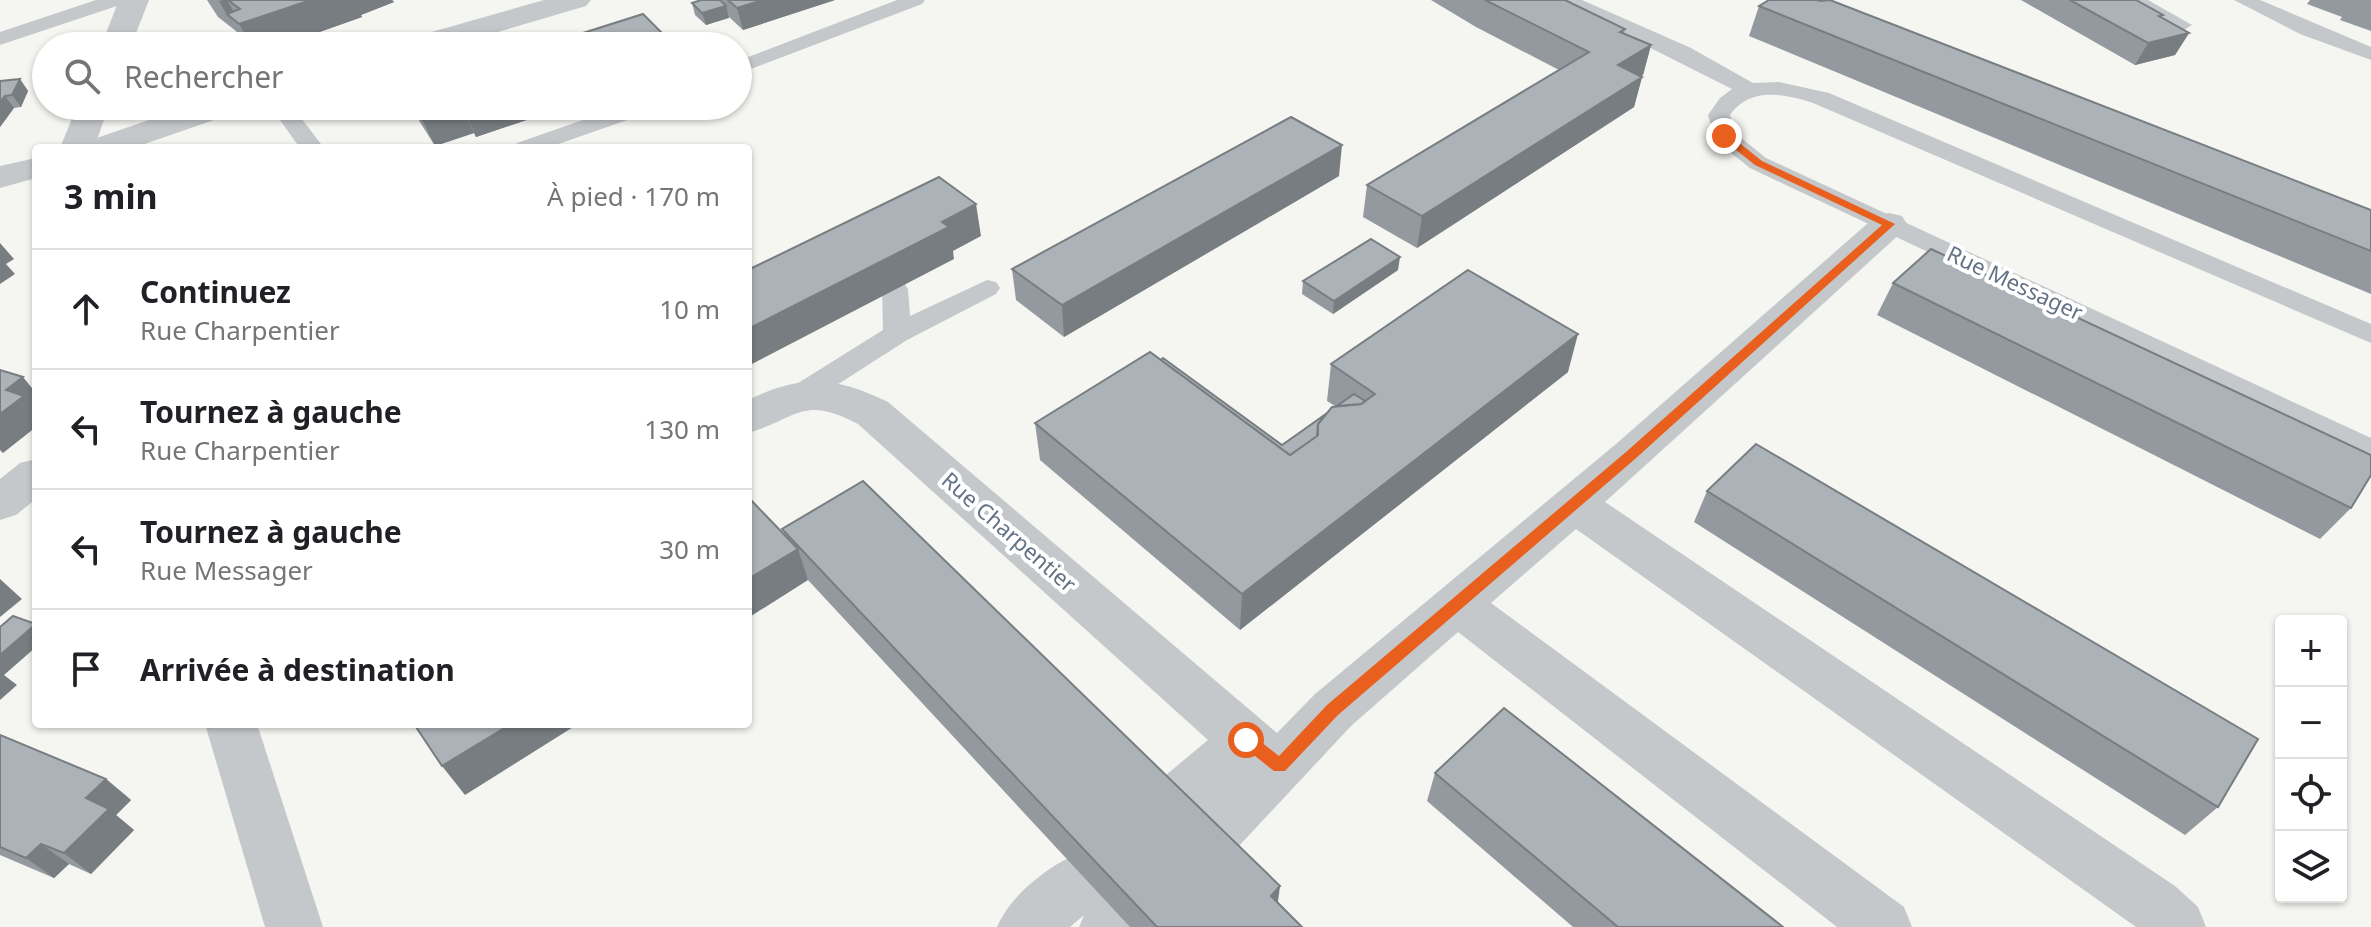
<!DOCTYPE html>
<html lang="fr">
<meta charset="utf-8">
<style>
body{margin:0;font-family:"Noto Sans",sans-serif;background:#f2f2f2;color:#202124}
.controls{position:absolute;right:24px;bottom:24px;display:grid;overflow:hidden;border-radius:8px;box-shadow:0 2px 6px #0004}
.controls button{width:72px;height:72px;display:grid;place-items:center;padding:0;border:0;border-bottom:2px solid #e0e0e0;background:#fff;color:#202124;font:40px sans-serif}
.stop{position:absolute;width:24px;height:24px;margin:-18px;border:6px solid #e9601e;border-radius:50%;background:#fff}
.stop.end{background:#e9601e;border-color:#fff;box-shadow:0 2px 8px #0008}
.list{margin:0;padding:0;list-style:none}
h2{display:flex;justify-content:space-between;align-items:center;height:104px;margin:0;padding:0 32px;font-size:34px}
h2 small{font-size:26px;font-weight:400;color:#757577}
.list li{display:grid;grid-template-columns:52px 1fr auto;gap:24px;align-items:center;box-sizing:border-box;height:120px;padding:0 32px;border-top:2px solid #e0e0e0}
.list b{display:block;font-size:30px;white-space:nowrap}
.list p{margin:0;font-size:26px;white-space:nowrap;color:#757577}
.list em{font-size:26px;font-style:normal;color:#757577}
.icon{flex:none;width:44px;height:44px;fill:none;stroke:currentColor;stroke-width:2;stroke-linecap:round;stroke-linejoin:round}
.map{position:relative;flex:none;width:2371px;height:927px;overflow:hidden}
.search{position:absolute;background:#fff;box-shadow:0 2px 6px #0004;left:32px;top:32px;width:720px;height:88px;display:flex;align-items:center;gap:20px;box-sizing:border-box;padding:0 28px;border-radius:44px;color:#757577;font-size:30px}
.panel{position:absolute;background:#fff;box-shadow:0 2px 6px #0004;left:32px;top:144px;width:720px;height:584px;border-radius:8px}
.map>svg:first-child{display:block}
</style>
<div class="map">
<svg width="2371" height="927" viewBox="0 0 2371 927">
<rect width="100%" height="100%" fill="#f5f6f1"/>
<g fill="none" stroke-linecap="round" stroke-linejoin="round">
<!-- service -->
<g fill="#c5c8cb" fill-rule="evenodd">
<polygon points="96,0 126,0 123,4 0,45 0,32"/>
<polygon points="897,0 925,0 922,4 738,74 738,61"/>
<path d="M1555,0h27l109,48 62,35 26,-1 50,11 542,231v19l-558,-240c-29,-9 -63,-17 -83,12l5,18 31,25 605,280v23l-621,-293 -34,-27 -8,-26 12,-17 12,-9z"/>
<polygon points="2122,0 2148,0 2192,25 2182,31 2175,29"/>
<polygon points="2234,0 2260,0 2371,47 2371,60 2300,34"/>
<polygon points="270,106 292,106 324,148 300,148"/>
<polygon points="623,106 656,106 653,111 547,148 513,148 517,143"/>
<polygon points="987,280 996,282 1000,288 996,294 907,340 815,399 805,402 795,399 791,392 795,385 883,330 882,289 886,283 904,283 908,289 910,316"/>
</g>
<!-- minor -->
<g fill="#c5c8cb" fill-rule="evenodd">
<polygon points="119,0 149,0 131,46 101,46"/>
<polygon points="77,106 109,106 94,148 60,148"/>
<path d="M1889,213l13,3 5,8 -5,8 -297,270 570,384 23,21 8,20h-70l-560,-398 -85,74 413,304 8,20h-75l-379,-295 -107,94 -127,136 -20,8 -20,-8 -8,-18 8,-17 -17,6 -19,-7 -8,-18 8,-18 60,-50 -350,-316c-56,-29 -59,-6 -110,9v-33c54,-26 87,-24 140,2l389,331 38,-39 301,-250 260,-228z"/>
<polygon points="36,459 36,499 16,515 0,520 0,479 20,463"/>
<polygon points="205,724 257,724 323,927 265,927"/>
<path d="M1084,851l20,8 8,19 -6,16 14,-6 21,8 8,20 -5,11h-65l5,-12 -14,12h-73c14,-33 53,-63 87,-76z"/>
</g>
<!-- tertiary -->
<g fill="#c5c8cb" fill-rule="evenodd">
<polygon points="544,0 591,0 586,6 451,46 403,46 407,39"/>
<polygon points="190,106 238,106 234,113 133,148 83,148 88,141"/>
<polygon points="36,158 36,178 0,188 0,166"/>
</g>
</g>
<!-- wall -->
<g fill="#93999e">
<polygon points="207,0 392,0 394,2 361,15 362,17 280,46 246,46 244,44 236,31 218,17"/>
<polygon points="701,0 835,0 743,30 729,17 706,25 695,15 692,3"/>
<polygon points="1431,0 1565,0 1625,29 1624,34 1651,45 1643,75 1641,76 1642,77 1634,107 1417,248 1363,217 1367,185 1559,70 1476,27"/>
<polygon points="2021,0 2136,0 2163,15 2161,18 2189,33 2175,55 2135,65"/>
<polygon points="2310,0 2371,0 2371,31 2340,20 2342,17 2307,4"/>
<polygon points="1759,6 2371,210 2371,294 1749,36"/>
<polygon points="20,79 28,91 21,107 14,108 0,127 0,81"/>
<polygon points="411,106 568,106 476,137 474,133 435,146 418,119"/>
<polygon points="1339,176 1064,337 1016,300 1012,269"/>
<polygon points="1398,270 1333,314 1302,294 1303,281"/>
<polygon points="1893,283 2351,508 2320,539 1877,315"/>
<polygon points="1331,364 1568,372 1240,630 1040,460 1035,423 1282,445 1335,406 1327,401"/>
<polygon points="1707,491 2218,807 2185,835 1694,522"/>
<polygon points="782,529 1278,903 1302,927 1130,927 808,580"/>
<polygon points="0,735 106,779 131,800 116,815 134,830 91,874 69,864 54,878 0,855"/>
<polygon points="1435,773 1783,927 1573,927 1427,801"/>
</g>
<!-- shaded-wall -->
<g fill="#787d81">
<polygon points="223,0 227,0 241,24 311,0 392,0 394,2 361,15 362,17 280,46 252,46 239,24 227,14 236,31 219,1"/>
<polygon points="763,0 835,0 743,30 737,8"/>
<polygon points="726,6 729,18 706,25 702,13"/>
<polygon points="2189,33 2175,55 2135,65 2148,43"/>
<polygon points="668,39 670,46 647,46"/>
<polygon points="1651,45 1643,75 1610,95 1618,65"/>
<polygon points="1642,77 1634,107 1417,248 1422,216"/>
<polygon points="20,79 28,91 21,107 12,95"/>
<polygon points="5,96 14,108 0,127 0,102"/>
<polygon points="448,106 461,106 474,133 435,146 420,115"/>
<polygon points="462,106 568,106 476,137"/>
<polygon points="1342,145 1339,176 1064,337 1062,305"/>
<polygon points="976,204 981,236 953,251 954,259 748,366 748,329"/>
<polygon points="0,243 14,259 6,264 15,274 0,284"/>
<polygon points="1400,257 1398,270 1333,314 1334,301"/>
<polygon points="1578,334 1568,372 1240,630 1242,594"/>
<polygon points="23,377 36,393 36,407 35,408 36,409 36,427 3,453 0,450 0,414 6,390"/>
<polygon points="798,549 808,580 748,618 748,579"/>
<polygon points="0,579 22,599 0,617"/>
<polygon points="36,624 36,647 4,675 17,685 0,700 0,655"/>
<polygon points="511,724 578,724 465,795 442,766"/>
<polygon points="106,779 131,800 116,815 134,830 91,874 64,853 86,798"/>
<polygon points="41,844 69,864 54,878 26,858"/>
<polygon points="1280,886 1276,917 1271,896"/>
</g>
<!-- building -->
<g fill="#abb2b8" stroke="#787d81" stroke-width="2">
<polygon points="228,0 311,0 239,24 227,14 240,9"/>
<polygon points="701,0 720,0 726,6 702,13 692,3"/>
<polygon points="728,0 763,0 737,8"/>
<polygon points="1485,0 1565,0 1625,29 1620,32 1651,45 1618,65 1642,77 1422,216 1367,185 1589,52"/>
<polygon points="1769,0 1817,0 1820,1 1830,0 2371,210 2371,251 1759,6"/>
<polygon points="2070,0 2136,0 2163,15 2159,16 2189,33 2148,43"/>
<polygon points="643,14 668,39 647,46 542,46"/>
<polygon points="20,79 12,95 5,96 0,102 0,81"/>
<polygon points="414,106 448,106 420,115"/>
<polygon points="1291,117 1342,145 1062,305 1012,269"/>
<polygon points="939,177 976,204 942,222 949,227 748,329 748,270"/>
<polygon points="1371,239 1400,257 1334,301 1303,281"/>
<polygon points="1931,249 2371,455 2371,475 2351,508 1893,283"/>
<polygon points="1468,270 1578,334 1242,594 1035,423 1150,352 1290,455 1318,435 1318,424 1332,407 1361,404 1375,394 1331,364"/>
<polygon points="1163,358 1282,445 1326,414 1318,424 1317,436 1290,455 1161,360"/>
<polygon points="0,370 23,377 6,390 24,396 0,414"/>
<polygon points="1354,394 1365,401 1361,404 1337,406"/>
<polygon points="1756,444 2258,739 2218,807 1707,491"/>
<polygon points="863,481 1280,886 1271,896 1302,927 1157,927 782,529"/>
<polygon points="748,497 798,549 748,579"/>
<polygon points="13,616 36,624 0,655 0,627"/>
<polygon points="1504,708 1783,927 1618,927 1435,773"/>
<polygon points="414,724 511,724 442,766"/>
<polygon points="0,735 106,779 86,798 109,809 64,853 41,844 26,858 0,847"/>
</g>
<!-- route -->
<polygon fill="#e9601e" points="1721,134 1728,134 1762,161 1895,224 1635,459 1338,715 1285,771 1274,771 1241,745 1241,735 1252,735 1279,756 1327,705 1626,452 1882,225 1755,165 1721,138"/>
<g text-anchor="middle" stroke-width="8" stroke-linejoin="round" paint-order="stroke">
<!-- street labels -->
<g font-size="22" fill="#637284" stroke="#fff">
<text transform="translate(2015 283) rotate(25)" y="8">Rue Messager</text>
<text transform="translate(1009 532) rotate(41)" y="8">Rue Charpentier</text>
</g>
</g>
</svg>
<div class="controls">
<button>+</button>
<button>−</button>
<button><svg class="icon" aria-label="locate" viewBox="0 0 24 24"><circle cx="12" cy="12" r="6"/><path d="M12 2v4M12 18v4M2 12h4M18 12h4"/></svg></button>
<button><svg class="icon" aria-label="layers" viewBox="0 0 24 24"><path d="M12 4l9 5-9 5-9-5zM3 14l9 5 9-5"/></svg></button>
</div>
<div class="stop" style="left:1246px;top:740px"></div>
<div class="stop end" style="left:1724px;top:136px"></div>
<div class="search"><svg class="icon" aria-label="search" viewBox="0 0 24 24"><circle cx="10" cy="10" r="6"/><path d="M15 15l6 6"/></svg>Rechercher</div>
<section class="panel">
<h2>3 min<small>À pied · 170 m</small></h2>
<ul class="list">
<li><svg class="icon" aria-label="ahead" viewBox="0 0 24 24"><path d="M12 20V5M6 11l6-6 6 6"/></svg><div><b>Continuez</b><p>Rue Charpentier</p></div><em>10 m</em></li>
<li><svg class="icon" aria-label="left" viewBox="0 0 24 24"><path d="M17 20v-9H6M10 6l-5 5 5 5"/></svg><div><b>Tournez à gauche</b><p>Rue Charpentier</p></div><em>130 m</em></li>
<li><svg class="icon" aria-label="left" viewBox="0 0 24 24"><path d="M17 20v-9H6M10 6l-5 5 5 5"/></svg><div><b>Tournez à gauche</b><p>Rue Messager</p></div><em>30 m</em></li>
<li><svg class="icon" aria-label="arrive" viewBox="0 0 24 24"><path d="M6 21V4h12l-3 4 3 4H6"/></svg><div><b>Arrivée à destination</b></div></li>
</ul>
</section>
</div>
